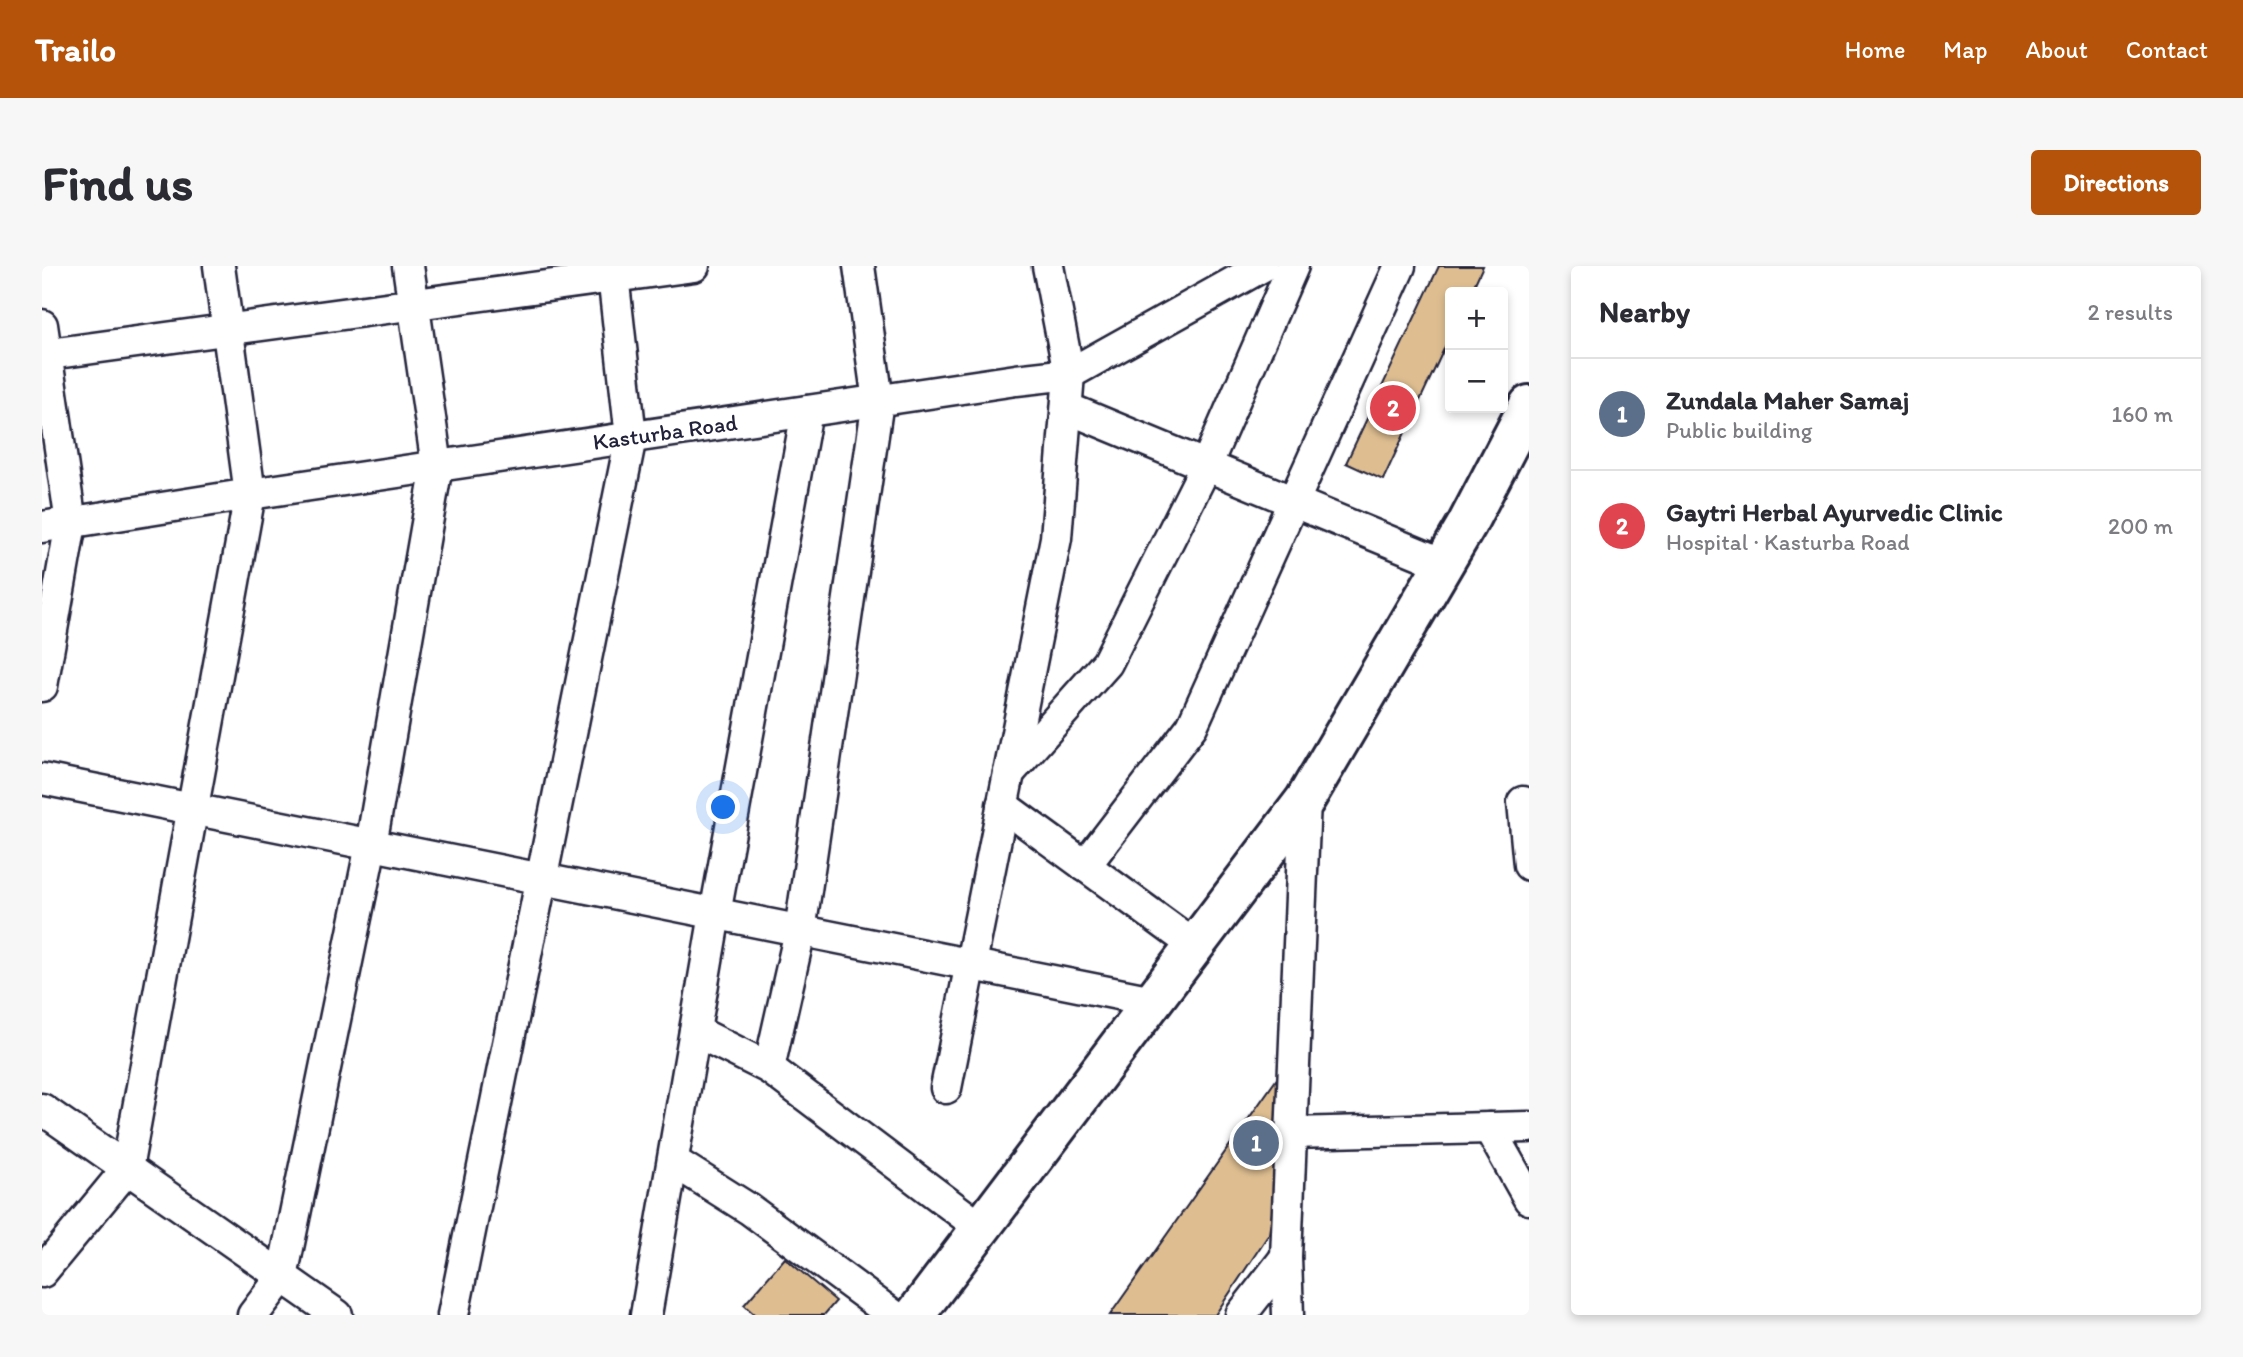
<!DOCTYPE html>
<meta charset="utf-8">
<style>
body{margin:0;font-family:Itim,sans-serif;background:#f7f7f7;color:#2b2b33}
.controls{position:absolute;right:21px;top:21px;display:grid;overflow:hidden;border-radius:7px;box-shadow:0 4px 10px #0003}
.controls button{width:63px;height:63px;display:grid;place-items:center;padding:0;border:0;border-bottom:2px solid #e1e1e2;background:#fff;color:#2b2b33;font:35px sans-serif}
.you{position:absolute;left:682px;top:542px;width:24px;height:24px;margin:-18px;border:5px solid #fff;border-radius:50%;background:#1a73e8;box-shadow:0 0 0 10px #1a73e833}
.badge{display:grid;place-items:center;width:46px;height:46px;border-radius:50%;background:#b45309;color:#fff;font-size:23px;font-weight:700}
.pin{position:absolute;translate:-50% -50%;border:4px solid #fff;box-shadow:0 2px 7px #0006}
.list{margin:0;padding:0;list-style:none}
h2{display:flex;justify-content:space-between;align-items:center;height:91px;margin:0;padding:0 28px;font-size:30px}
h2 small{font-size:23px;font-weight:400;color:#7c7c81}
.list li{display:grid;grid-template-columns:46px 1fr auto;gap:21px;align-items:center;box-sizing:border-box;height:112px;padding:0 28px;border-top:2px solid #e1e1e2}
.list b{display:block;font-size:26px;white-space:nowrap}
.list p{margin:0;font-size:23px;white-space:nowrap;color:#7c7c81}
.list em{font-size:23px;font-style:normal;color:#7c7c81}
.map{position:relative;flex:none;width:1487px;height:1049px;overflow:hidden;border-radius:7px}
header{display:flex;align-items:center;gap:42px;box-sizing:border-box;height:98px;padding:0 35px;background:#b45309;color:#fff}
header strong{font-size:33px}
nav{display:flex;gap:38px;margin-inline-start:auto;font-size:24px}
.intro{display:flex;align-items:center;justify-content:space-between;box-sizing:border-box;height:168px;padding:0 42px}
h1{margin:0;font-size:49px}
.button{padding:18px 32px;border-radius:7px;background:#b45309;color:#fff;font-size:24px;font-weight:700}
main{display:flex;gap:42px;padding:0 42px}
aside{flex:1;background:#fff;border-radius:7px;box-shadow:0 4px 10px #0003}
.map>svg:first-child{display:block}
</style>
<header>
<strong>Trailo</strong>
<nav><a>Home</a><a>Map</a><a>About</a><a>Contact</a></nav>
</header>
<div class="intro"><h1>Find us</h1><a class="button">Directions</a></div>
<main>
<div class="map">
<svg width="1487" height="1049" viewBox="0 0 1487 1049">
<rect width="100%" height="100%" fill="#fff"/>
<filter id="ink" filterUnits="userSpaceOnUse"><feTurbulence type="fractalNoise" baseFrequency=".0143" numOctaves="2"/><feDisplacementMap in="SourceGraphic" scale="14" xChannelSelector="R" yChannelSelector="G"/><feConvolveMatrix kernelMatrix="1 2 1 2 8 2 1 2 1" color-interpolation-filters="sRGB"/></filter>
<g filter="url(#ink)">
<!-- building -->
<g fill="#debe91" stroke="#22223b" stroke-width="2">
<polygon points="1397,0 1441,0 1429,26 1408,26 1408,70 1341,214 1304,197"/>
<polygon points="1253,787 1227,968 1173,1049 1068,1049"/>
<polygon points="743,992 794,1035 782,1049 713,1049 702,1039"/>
</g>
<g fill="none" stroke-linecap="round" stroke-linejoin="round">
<defs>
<g id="minor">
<polyline points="0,59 29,257 0,420"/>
<polyline points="0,89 652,0"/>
<polyline points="1025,142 1402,298"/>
<polyline points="0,261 208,228 974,114 1027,108 1221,0"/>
<polyline points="967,507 1065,397 1164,200 1251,0"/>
<polyline points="0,513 1111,735"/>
<polyline points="1481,536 1487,599"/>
<polyline points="960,539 1153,680"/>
<polyline points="1043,600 1150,460 1358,0"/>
<polyline points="653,765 727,802 939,962"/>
<polyline points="727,802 758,665 836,135 817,0"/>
<polyline points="904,822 1014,272 1027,108 1006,0"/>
<polyline points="0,843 295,1049"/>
<polyline points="1447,862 1487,933"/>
<polyline points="1249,867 1487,861"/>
<polyline points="631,895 707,943 851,1049"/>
<polyline points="0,1006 85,903 208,228 177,0"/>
<polyline points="211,1049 240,1011 329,579 395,200 366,0"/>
<polyline points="411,1049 589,171 570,0"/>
<polyline points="604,1049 673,648 765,145"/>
<polyline points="1199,1049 1244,991"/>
<polyline points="1246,1049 1244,991 1263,534"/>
</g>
<polyline id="major" points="873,1049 1263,534 1425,258 1487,139"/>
</defs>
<!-- minor casing -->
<use href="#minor" stroke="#22223b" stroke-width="35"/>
<!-- major casing -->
<use href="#major" stroke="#22223b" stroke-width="44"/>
<!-- minor -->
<use href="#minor" stroke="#fff" stroke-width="30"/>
<!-- major -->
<use href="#major" stroke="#fff" stroke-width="38"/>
</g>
</g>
<g text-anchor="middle" stroke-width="6" stroke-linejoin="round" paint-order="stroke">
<!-- street labels -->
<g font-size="23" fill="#22223b" stroke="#fff">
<text transform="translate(623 166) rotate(-8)" y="8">Kasturba Road</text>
</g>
</g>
</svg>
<div class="controls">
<button>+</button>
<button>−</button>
</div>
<div class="you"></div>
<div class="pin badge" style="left:1214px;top:877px;background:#5c6f8a">1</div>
<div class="pin badge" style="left:1351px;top:142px;background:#e0444e">2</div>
</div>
<aside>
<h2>Nearby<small>2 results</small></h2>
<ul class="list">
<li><span class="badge" style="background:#5c6f8a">1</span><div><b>Zundala Maher Samaj</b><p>Public building</p></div><em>160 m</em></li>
<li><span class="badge" style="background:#e0444e">2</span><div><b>Gaytri Herbal Ayurvedic Clinic</b><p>Hospital · Kasturba Road</p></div><em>200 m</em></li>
</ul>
</aside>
</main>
